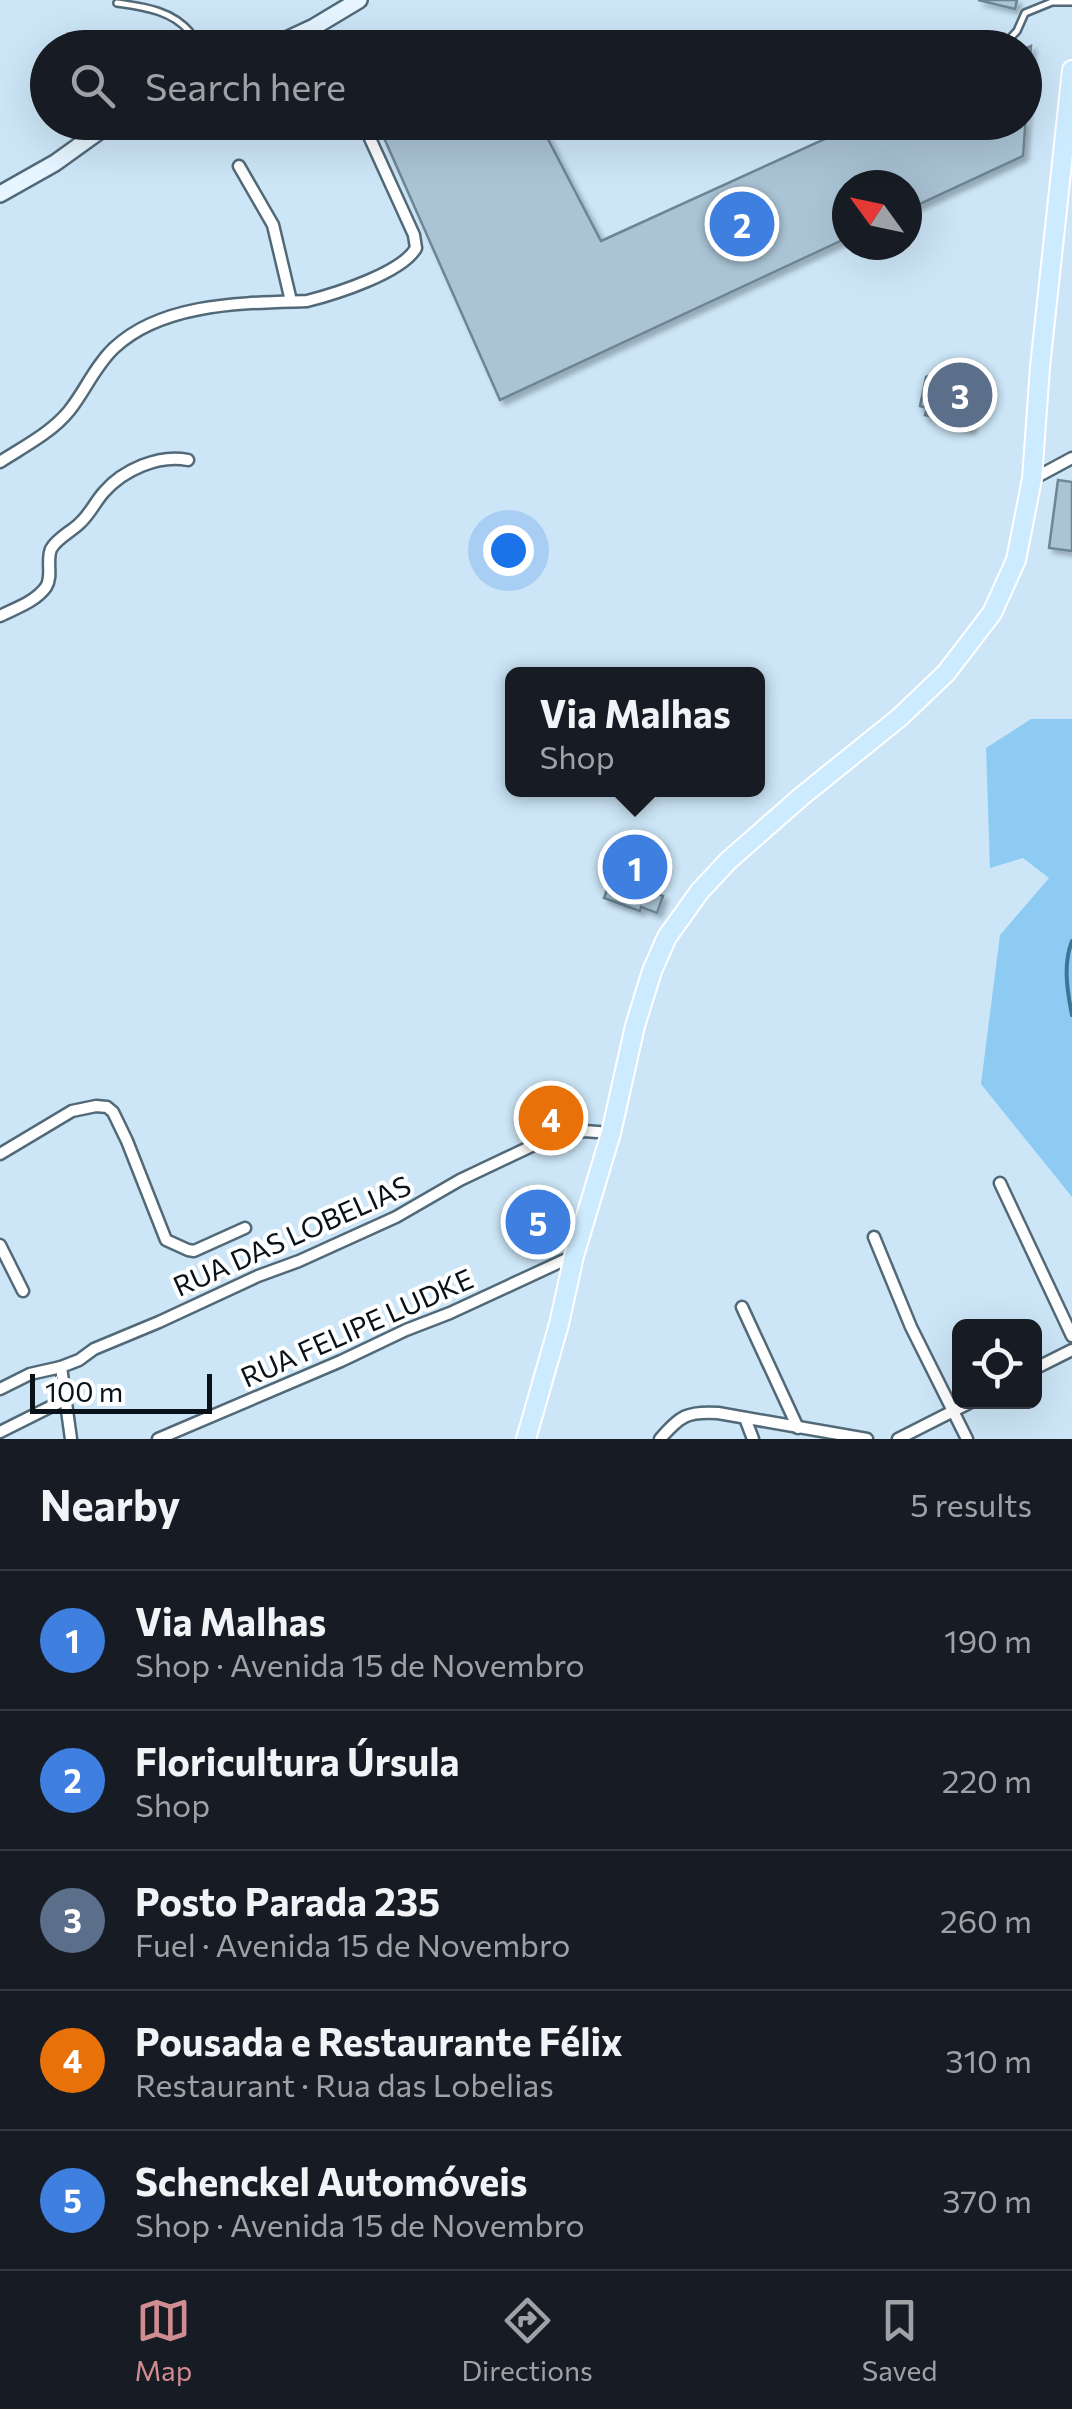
<!DOCTYPE html>
<meta charset="utf-8">
<style>
body{margin:0;font-family:Commissioner,sans-serif;background:#242831;color:#f1f3f6}
.controls{position:absolute;right:30px;bottom:30px;display:grid;overflow:hidden;border-radius:15px;box-shadow:0 10px 40px #0002}
.controls button{width:90px;height:90px;display:grid;place-items:center;padding:0;border:0;border-bottom:2px solid #363941;background:#171b24;color:#f1f3f6;font:50px sans-serif}
.compass{position:absolute;left:832px;top:170px;width:90px;height:90px;border-radius:50%;background:#171b24;box-shadow:0 10px 40px #0002;rotate:303deg}
.scale{position:absolute;left:30px;bottom:25px;width:182px;box-sizing:border-box;padding-left:10px;border:5px solid #091218;border-top:0;font-size:28px;line-height:35px;white-space:nowrap;color:#091218;-webkit-text-stroke:8px #fff;paint-order:stroke}
.you{position:absolute;left:508px;top:550px;width:35px;height:35px;margin:-25px;border:8px solid #fff;border-radius:50%;background:#1a73e8;box-shadow:0 0 0 15px #1a73e833}
.badge{display:grid;place-items:center;width:65px;height:65px;border-radius:50%;background:#cf8c91;color:#fff;font-size:32px;font-weight:700}
.pin{position:absolute;translate:-50% -50%;border:5px solid #fff;box-shadow:0 2px 10px #0006}
.popup{position:absolute;left:505px;top:667px;width:260px;height:130px;box-sizing:border-box;display:grid;place-content:center;border-radius:15px;background:#171b24;filter:drop-shadow(0 2px 8px #0005);font-size:32px;white-space:nowrap;color:#9ea1a6}
.popup b{font-size:38px;color:#f1f3f6}
.popup::after{content:'';position:absolute;left:50%;top:100%;margin-left:-20px;border:20px solid transparent;border-top-color:#171b24}
.list{margin:0;padding:0;list-style:none}
h2{display:flex;justify-content:space-between;align-items:center;height:130px;margin:0;padding:0 40px;font-size:42px}
h2 small{font-size:32px;font-weight:400;color:#9ea1a6}
.list li{display:grid;grid-template-columns:65px 1fr auto;gap:30px;align-items:center;box-sizing:border-box;height:140px;padding:0 40px;border-top:2px solid #363941}
.list b{display:block;font-size:38px;white-space:nowrap}
.list p{margin:0;font-size:32px;white-space:nowrap;color:#9ea1a6}
.list em{font-size:32px;font-style:normal;color:#9ea1a6}
.icon{flex:none;width:55px;height:55px;fill:none;stroke:currentColor;stroke-width:2;stroke-linecap:round;stroke-linejoin:round}
.map{position:relative;flex:none;width:1072px;height:1439px;overflow:hidden}
.search{position:absolute;background:#171b24;box-shadow:0 10px 40px #0002;left:30px;right:30px;top:30px;height:110px;display:flex;align-items:center;gap:25px;box-sizing:border-box;padding:0 35px;border-radius:55px;color:#9ea1a6;font-size:38px}
.sheet{height:830px;background:#171b24}
nav{display:flex;justify-content:space-around;align-items:center;box-sizing:border-box;height:140px;border-top:2px solid #363941;background:#171b24;font-size:28px;color:#9ea1a6}
nav a{display:grid;justify-items:center;gap:5px}
nav .on{color:#cf8c91}
.map>svg:first-child{display:block}
</style>
<div class="map">
<svg width="1072" height="1439" viewBox="0 0 1072 1439">
<defs>
<filter id="shadow"><feDropShadow dx="4.5" dy="4.5" stdDeviation="2.5" flood-color="#0004"/></filter>
</defs>
<rect width="100%" height="100%" fill="#cce6f7"/>
<!-- green -->
<polygon fill="#8ecbf2" points="1031,719 1072,719 1072,1197 981,1084 1000,935 1049,878 1023,858 990,868 986,748"/>
<g fill="none" stroke-linecap="round" stroke-linejoin="round">
<!-- stream -->
<path stroke="#3b7597" stroke-width="4" d="M1072,941c-9,23 -5,49 0,74"/>
</g>
<!-- building -->
<g fill="#aac4d5" stroke="#6d8595" stroke-width="2.5" filter="url(#shadow)">
<polygon points="978,0 1017,0 1015,9"/>
<polygon points="1031,46 1023,156 907,210 907,185 847,185 847,238 500,400 377,122 539,122 601,241 862,122 1024,122 1024,49"/>
<polygon points="943,370 953,372 946,375 940,404 942,419 925,415 927,408 920,406 926,377"/>
<polygon points="961,374 981,378 970,429 948,424 950,413 940,404 946,375 958,385"/>
<polygon points="1058,480 1072,482 1072,551 1049,548"/>
<polygon points="628,832 662,844 645,889 663,896 657,913 641,907 640,911 604,898"/>
<polygon points="556,1093 564,1096 563,1111 571,1111 569,1125 553,1124 552,1135 530,1133 533,1102"/>
</g>
<g fill="none" stroke-linecap="round" stroke-linejoin="round">
<defs>
<g id="lane">
<path d="M117,3c27,4 54,7 73,29l2,16"/>
<polyline points="1001,48 1017,31 1025,13 1052,2 1072,2"/>
</g>
<g id="street">
<polyline points="239,166 273,225 291,301"/>
<path d="M0,462c23,-15 51,-29 69,-51 16,-20 26,-45 45,-63 49,-46 131,-45 193,-47 28,-7 95,-28 109,-53l-2,-13 -51,-112"/>
<polyline points="1033,479 1072,458"/>
<path d="M0,616c16,-8 35,-14 46,-29 7,-11 0,-26 5,-38 6,-11 20,-17 29,-26 10,-9 15,-21 24,-31 19,-22 55,-38 84,-32"/>
<polyline points="0,1154 72,1111 96,1106 107,1107 113,1112 127,1141 166,1240 188,1250 194,1251 245,1228"/>
<polyline points="1000,1183 1072,1336"/>
<polyline points="874,1237 911,1327 967,1439"/>
<polyline points="0,1245 23,1291"/>
<polyline points="742,1307 798,1428"/>
<polyline points="1034,1369 1072,1350"/>
<polyline points="0,1389 30,1374 61,1367"/>
<polyline points="745,1418 753,1439"/>
<polyline points="0,1432 66,1399"/>
<polyline points="71,1439 61,1367 79,1360 94,1349 159,1322 258,1276 299,1261 396,1217 460,1180 538,1143 584,1131 611,1133"/>
<polyline points="158,1439 341,1361 406,1330 450,1313 573,1256"/>
<path d="M660,1439c20,-23 27,-28 58,-26l149,26"/>
<polyline points="898,1439 971,1402"/>
</g>
<g id="secondary">
<polyline points="269,48 314,27 359,0"/>
<polyline points="0,194 55,163 112,122"/>
</g>
<polyline id="primary" points="526,1439 559,1324 574,1256 611,1133 635,1026 652,971 667,937 700,891 728,861 802,796 900,717 946,673 992,613 1016,560 1032,479 1040,367 1072,70"/>
</defs>
<!-- lane casing -->
<use href="#lane" stroke="#526978" stroke-width="10"/>
<!-- street casing -->
<use href="#street" stroke="#526978" stroke-width="15"/>
<!-- secondary casing -->
<use href="#secondary" stroke="#526978" stroke-width="20"/>
<!-- primary casing -->
<use href="#primary" stroke="#fff" stroke-width="22"/>
<!-- lane -->
<use href="#lane" stroke="#fff" stroke-width="5"/>
<!-- street -->
<use href="#street" stroke="#fff" stroke-width="10"/>
<!-- secondary -->
<use href="#secondary" stroke="#e6f5ff" stroke-width="15"/>
<!-- primary -->
<use href="#primary" stroke="#cdebff" stroke-width="18"/>
</g>
<g text-anchor="middle" stroke-width="8" stroke-linejoin="round" paint-order="stroke">
<!-- street labels -->
<g font-size="28" fill="#091218" stroke="#fff">
<text transform="translate(292 1236) rotate(-24)" y="10">RUA DAS LOBELIAS</text>
<text transform="translate(357 1328) rotate(-24)" y="10">RUA FELIPE LUDKE</text>
</g>
</g>
</svg>
<div class="controls">
<button><svg class="icon" aria-label="locate" viewBox="0 0 24 24"><circle cx="12" cy="12" r="6"/><path d="M12 2v4M12 18v4M2 12h4M18 12h4"/></svg></button>
</div>
<svg class="compass" viewBox="-18 -18 36 36"><path d="M0-13l5 13h-10z" fill="#e53935"/><path d="M0 13l5-13h-10z" fill="#9ea1a6"/></svg>
<div class="scale">100 m</div>
<div class="you"></div>
<div class="pin badge" style="left:635px;top:867px;background:#3f7fe0">1</div>
<div class="popup"><b>Via Malhas</b>Shop</div>
<div class="pin badge" style="left:742px;top:224px;background:#3f7fe0">2</div>
<div class="pin badge" style="left:960px;top:395px;background:#5c6f8a">3</div>
<div class="pin badge" style="left:551px;top:1118px;background:#e8710a">4</div>
<div class="pin badge" style="left:538px;top:1222px;background:#3f7fe0">5</div>
<div class="search"><svg class="icon" aria-label="search" viewBox="0 0 24 24"><circle cx="10" cy="10" r="6"/><path d="M15 15l6 6"/></svg>Search here</div>
</div>
<section class="sheet">
<h2>Nearby<small>5 results</small></h2>
<ul class="list">
<li><span class="badge" style="background:#3f7fe0">1</span><div><b>Via Malhas</b><p>Shop · Avenida 15 de Novembro</p></div><em>190 m</em></li>
<li><span class="badge" style="background:#3f7fe0">2</span><div><b>Floricultura Úrsula</b><p>Shop</p></div><em>220 m</em></li>
<li><span class="badge" style="background:#5c6f8a">3</span><div><b>Posto Parada 235</b><p>Fuel · Avenida 15 de Novembro</p></div><em>260 m</em></li>
<li><span class="badge" style="background:#e8710a">4</span><div><b>Pousada e Restaurante Félix</b><p>Restaurant · Rua das Lobelias</p></div><em>310 m</em></li>
<li><span class="badge" style="background:#3f7fe0">5</span><div><b>Schenckel Automóveis</b><p>Shop · Avenida 15 de Novembro</p></div><em>370 m</em></li>
</ul>
</section>
<nav>
<a class="on"><svg class="icon" aria-label="map" viewBox="0 0 24 24"><path d="M3 6l6-2 6 2 6-2v14l-6 2-6-2-6 2zM9 4v14M15 6v14"/></svg>Map</a>
<a><svg class="icon" aria-label="directions" viewBox="0 0 24 24"><path d="M12 3l9 9-9 9-9-9zM9 14v-3h6M13 9l2 2-2 2"/></svg>Directions</a>
<a><svg class="icon" aria-label="saved" viewBox="0 0 24 24"><path d="M7 4h10v16l-5-4-5 4z"/></svg>Saved</a>
</nav>
